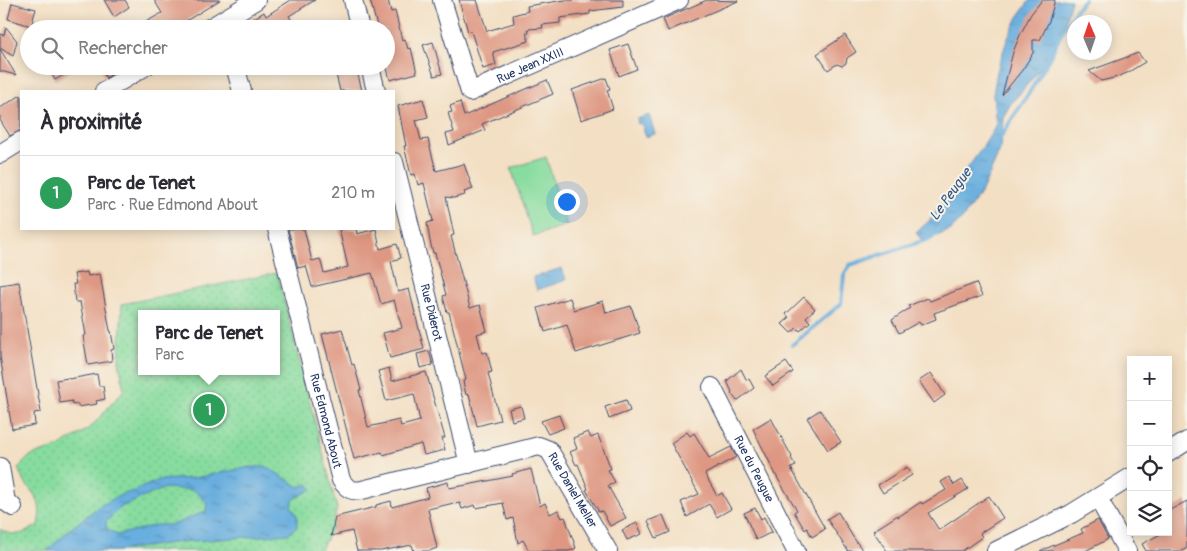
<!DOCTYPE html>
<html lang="fr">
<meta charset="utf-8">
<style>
body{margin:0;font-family:Pangolin,sans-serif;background:#f2f2f3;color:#2b2b33}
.controls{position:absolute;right:15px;bottom:15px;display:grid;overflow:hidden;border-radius:0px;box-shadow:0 2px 12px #0003}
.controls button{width:45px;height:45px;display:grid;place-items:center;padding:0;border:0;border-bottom:1px solid #e1e1e2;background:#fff;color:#2b2b33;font:25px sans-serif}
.compass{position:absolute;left:1067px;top:15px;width:45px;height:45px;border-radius:50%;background:#fff;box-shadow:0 2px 12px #0003;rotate:358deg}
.you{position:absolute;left:566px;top:201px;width:18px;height:18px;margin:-12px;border:4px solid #fff;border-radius:50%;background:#1a73e8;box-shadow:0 0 0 8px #1a73e833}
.badge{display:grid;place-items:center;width:32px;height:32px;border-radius:50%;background:#b5179e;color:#fff;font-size:16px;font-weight:700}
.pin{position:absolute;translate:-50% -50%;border:2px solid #fff;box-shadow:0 1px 5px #0006}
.popup{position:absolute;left:138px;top:310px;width:142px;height:65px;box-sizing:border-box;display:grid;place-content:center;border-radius:0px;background:#fff;filter:drop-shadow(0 1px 4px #0005);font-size:16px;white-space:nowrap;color:#7c7c81}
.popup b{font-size:19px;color:#2b2b33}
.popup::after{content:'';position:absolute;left:50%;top:100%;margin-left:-10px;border:10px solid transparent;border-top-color:#fff}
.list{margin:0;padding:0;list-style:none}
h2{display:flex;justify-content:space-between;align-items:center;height:65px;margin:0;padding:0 20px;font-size:21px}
h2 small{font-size:16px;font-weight:400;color:#7c7c81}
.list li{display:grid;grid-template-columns:32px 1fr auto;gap:15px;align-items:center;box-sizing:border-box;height:75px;padding:0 20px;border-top:1px solid #e1e1e2}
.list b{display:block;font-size:19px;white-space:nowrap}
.list p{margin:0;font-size:16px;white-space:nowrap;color:#7c7c81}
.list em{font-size:16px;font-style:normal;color:#7c7c81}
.icon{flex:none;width:28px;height:28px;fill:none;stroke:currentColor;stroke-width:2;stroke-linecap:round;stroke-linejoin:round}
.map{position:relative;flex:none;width:1187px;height:551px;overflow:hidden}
.search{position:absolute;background:#fff;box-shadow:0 2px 12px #0003;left:20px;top:20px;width:375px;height:55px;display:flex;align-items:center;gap:12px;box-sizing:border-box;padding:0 18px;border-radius:28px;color:#7c7c81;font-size:19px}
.panel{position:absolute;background:#fff;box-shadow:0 2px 12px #0003;left:20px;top:90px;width:375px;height:140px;border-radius:0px}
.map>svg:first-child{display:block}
</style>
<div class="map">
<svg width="1187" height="551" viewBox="0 0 1187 551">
<defs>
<pattern id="park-dots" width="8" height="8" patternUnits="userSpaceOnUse" patternTransform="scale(1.25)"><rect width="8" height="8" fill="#87dc9f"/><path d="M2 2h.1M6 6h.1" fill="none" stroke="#74bd8b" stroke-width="1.8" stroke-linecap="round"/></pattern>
<pattern id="water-ripples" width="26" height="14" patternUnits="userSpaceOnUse" patternTransform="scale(1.25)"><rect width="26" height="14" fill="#68aede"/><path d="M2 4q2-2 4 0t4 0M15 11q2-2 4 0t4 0" fill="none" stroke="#558eb7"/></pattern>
</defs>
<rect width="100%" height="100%" fill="#f7f3e8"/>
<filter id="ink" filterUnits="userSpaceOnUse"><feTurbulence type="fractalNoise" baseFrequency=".02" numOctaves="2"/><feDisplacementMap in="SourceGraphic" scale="10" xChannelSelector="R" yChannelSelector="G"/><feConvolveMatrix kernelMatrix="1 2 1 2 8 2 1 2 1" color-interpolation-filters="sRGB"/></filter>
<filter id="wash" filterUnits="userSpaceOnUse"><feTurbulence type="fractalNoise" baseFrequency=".0096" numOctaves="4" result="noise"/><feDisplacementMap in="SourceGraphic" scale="20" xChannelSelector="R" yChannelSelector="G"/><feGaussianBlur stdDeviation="1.12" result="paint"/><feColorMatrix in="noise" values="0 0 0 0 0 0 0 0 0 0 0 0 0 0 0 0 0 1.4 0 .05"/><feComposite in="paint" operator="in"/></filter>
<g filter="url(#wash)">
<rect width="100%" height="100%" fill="#f3dfc3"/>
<!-- grass -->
<polygon fill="#87dc9f" stroke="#51867e" points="546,157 567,225 533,236 511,168"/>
<!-- park -->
<path fill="url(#park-dots)" stroke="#51867e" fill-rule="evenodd" d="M277,273l60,235 -4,18 -13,25h-320v-22c15,9 24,5 38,-4 7,-33 -11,-30 -20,-57l12,-12 28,-9 32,-19 34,-38 -5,-29 3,-57zM142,314h134v57h-134z"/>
<!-- water -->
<g fill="url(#water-ripples)" stroke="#426e9e" fill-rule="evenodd">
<polygon points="1030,0 1071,0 1065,22 1049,59 1010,105 1003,117 1001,148 983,189 963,218 951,230 932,238 921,239 916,233 931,219 982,148 996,126 993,95 997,71 1007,40 1018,17"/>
<polygon points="649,115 655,134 646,137 641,123 638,124 637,119"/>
<polygon points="562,268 566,280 537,290 533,277"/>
<path d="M250,467h17l32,20 9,-3 4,5 -18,10 -3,7 6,9v11l-8,8 -110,8 -63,9h-69l22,-21 29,-23 23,-12 15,-5 23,-10 35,-2zM165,488l29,2 13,13 -1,8 -33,14h-16l-40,10 -11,-7v-6l15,-15z"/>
</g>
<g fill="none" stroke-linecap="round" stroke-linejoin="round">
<!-- stream -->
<g stroke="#68aede" stroke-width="4">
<path d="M999,140c16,-27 35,-52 49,-80 11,-20 20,-44 36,-60"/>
<polyline points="792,345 841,304 844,275 850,265 932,238 934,234"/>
</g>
</g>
<g id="blocks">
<!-- building -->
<g fill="#de9782">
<polygon points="104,0 125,0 129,7 114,17"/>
<polygon points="154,0 220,0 181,24 180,22 169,29 133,29 162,13"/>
<polygon points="291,0 315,0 289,16 291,19 284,25 287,29 256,29 251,20 264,12 266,16"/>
<polygon points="370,0 388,0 391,12 395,11 402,40 405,39 408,49 411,48 417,73 390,80 386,64 386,29 381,29 377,26"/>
<polygon points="459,0 477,0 487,31 514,23 513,15 528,11 527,6 565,0 623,0 623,7 590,11 590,14 560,18 560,23 542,25 543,28 528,29 529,33 526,33 529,41 493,52 496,65 483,69 471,31 468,32"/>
<polygon points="707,0 738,1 668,31 663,19"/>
<polygon points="1042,0 1055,0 1049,21 1040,40 1033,40 1033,53 1023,69 1002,95 1013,52 1020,35 1031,14"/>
<polygon points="12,3 36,9 31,26 8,19"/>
<polygon points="6,27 17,41 13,56 0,48 0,34 4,35"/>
<polygon points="845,35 856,52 847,58 846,63 842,66 837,64 828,70 817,54"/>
<polygon points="433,42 442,74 434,76 423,45"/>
<polygon points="628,44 637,69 619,76 610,50"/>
<polygon points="0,49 16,75 0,71"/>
<polygon points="1138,53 1145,62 1127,73 1114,78 1101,81 1089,71"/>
<polygon points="47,66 79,66 55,80"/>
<polygon points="99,66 125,66 106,78"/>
<polygon points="334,66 356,66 362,91 340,91"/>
<polygon points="606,78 610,89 607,90 613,109 581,120 572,90"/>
<polygon points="547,80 553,94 482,124 485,130 449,145 446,134 454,132 448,113 452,112 450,106 460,102 464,116"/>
<polygon points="21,95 21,130 10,136 0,120 0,108"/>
<polygon points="423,99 428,117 416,120 421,140 428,139 436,171 464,164 473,189 464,192 465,195 454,198 446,197 454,235 451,236 470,308 480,305 487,331 477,334 482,353 487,352 492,372 488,373 500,420 477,426 469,394 466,395 463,381 466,380 449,312 447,312 443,296 446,295 435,253 433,253 430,241 427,223 433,221 424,183 418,185 415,174 411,175 404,146 406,146 398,106"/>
<polygon points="288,229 304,229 312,261 320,259 324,273 348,267 339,229 356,229 357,234 376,229 380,249 397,244 401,258 391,261 398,292 409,289 424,349 390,358 383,333 402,328 394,300 381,304 372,273 312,287 306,266 298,268"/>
<polygon points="87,272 88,276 100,274 110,331 111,331 114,349 111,350 112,361 88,365 83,336 86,335 80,302 75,302 73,284 76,284 74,274"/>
<polygon points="19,282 41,412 34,413 35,425 12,429 0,356 0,285"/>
<polygon points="976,283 982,296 934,313 936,319 921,325 919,322 899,333 892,320 910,308 908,306 928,298 930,301"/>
<polygon points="804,297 815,309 806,317 810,322 800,331 797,328 791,333 782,324 789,318 786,314"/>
<polygon points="570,298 574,310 603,301 606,313 631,306 640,333 576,353 567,325 545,332 538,308"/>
<polygon points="342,329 352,365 354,364 361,390 359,390 368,427 399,420 401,426 420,421 414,394 386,401 378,371 389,368 392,381 426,372 445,438 442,438 445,450 424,455 421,444 383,455 382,452 354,459 322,334"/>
<polygon points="429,351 433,365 420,368 417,354"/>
<polygon points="786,362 793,372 773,386 765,376"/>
<polygon points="741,369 747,381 749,379 754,388 737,401 731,393 732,392 727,381"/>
<polygon points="931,373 945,395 934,403 919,381"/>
<polygon points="97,374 99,386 103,386 105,399 96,401 97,404 78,407 78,404 72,405 72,401 60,403 56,380 68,378 69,379"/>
<polygon points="626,400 630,411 609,419 605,407"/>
<polygon points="521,406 524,418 512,421 509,409"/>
<polygon points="820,410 841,442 828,450 807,418"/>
<polygon points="559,415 564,428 548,434 541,421"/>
<polygon points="771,418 792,457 791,458 796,466 791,468 825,529 812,537 807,528 805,530 794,512 797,510 778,479 753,429"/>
<polygon points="588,432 591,438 598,435 611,469 608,470 615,482 608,486 626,518 610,526 602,511 599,512 586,490 588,489 578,464 576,465 570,452 577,449 573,438"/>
<polygon points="687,432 690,436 694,433 709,458 731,447 736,457 705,474 717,496 722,493 731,509 717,517 709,504 687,517 681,502 699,494 671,443"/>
<polygon points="907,467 912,475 883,493 878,485"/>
<polygon points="531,469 540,506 545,503 550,514 558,510 562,518 565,517 576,548 569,551 529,551 523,540 518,543 513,518 507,520 503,503 476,508 475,505 462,509 460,503 455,504 454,503 428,509 437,548 429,551 414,551 412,545 381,551 357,551 352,531 331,536 335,517 376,507 376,505 391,501 392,507 428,497 426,488 448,482 449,488 467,485 513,476 512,474"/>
<polygon points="949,477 954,485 962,480 968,489 928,513 939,530 989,496 1003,518 980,533 982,537 962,551 887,551 873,531 898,515 898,517 921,502 922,504 946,490 941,482"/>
<polygon points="1187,501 1187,548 1182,551 1146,551 1142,544 1164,532 1168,532 1168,511"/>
<polygon points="755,508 761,519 764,517 772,532 756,540 744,513"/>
<polygon points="838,512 853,537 863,551 848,551 827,519"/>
<polygon points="663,515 670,532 656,538 648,521"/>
<polygon points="1098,520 1108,539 1099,544 1085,551 1040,551 1083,533 1081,529"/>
<polygon points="637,523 642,534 627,540 622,530"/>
</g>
</g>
</g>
<g filter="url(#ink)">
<use href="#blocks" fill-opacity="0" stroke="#3b496d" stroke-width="1"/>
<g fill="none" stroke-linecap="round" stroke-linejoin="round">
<defs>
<g id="minor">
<polyline points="353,0 360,29"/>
<path id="s1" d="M442,0l28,92 209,-92"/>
<polyline points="208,29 256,0"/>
<polyline points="235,66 242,91"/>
<polyline points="370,66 376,91"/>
<polyline points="104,91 146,66"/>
<polyline points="0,154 21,141"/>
<path id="s2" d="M394,162l75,302"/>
<path id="s3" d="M277,229l64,251c6,9 11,12 21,10l177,-44 10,4 59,101"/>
<path id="s4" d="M712,387l84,164"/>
<polyline points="1168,453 1187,441"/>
<polyline points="0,467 6,502 13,507"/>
<polyline points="1098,498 1127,551"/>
<polyline points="996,551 1071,514 1131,477"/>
</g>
</defs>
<!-- minor casing -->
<use href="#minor" stroke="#3b496d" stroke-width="20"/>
<!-- minor -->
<use href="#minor" stroke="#fff" stroke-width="18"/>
</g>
</g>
<g text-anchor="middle" stroke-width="4" stroke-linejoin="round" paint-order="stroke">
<!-- street labels -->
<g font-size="12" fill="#1b2f5e" stroke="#f7f3e8">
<text dy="4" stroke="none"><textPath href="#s1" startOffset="162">Rue Jean XXIII</textPath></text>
<text dy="4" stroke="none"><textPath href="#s2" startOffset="155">Rue Diderot</textPath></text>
<text dy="4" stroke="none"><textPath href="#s3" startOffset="198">Rue Edmond About</textPath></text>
<text dy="4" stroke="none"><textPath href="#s4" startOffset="92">Rue du Peugue</textPath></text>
<text dy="4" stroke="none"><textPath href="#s3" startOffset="524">Rue Daniel Meller</textPath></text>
</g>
<!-- water labels -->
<g font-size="14" font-style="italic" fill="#325584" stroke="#f7f3e8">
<text transform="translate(950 194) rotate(-54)" y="5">Le Peugue</text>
</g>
</g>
</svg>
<div class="controls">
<button>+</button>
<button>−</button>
<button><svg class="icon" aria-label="locate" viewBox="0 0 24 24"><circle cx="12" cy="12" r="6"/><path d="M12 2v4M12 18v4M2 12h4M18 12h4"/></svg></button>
<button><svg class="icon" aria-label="layers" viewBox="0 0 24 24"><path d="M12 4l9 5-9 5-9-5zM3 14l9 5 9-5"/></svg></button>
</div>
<svg class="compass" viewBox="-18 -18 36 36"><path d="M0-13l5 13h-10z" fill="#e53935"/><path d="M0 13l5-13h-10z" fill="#7c7c81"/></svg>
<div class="you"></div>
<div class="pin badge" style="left:209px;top:410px;background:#2e9e5b">1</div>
<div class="popup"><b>Parc de Tenet</b>Parc</div>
<div class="search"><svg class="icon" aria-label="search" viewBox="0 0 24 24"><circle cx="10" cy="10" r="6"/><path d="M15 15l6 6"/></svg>Rechercher</div>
<section class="panel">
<h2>À proximité<small></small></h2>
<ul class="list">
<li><span class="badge" style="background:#2e9e5b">1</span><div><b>Parc de Tenet</b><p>Parc · Rue Edmond About</p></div><em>210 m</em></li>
</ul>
</section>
</div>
